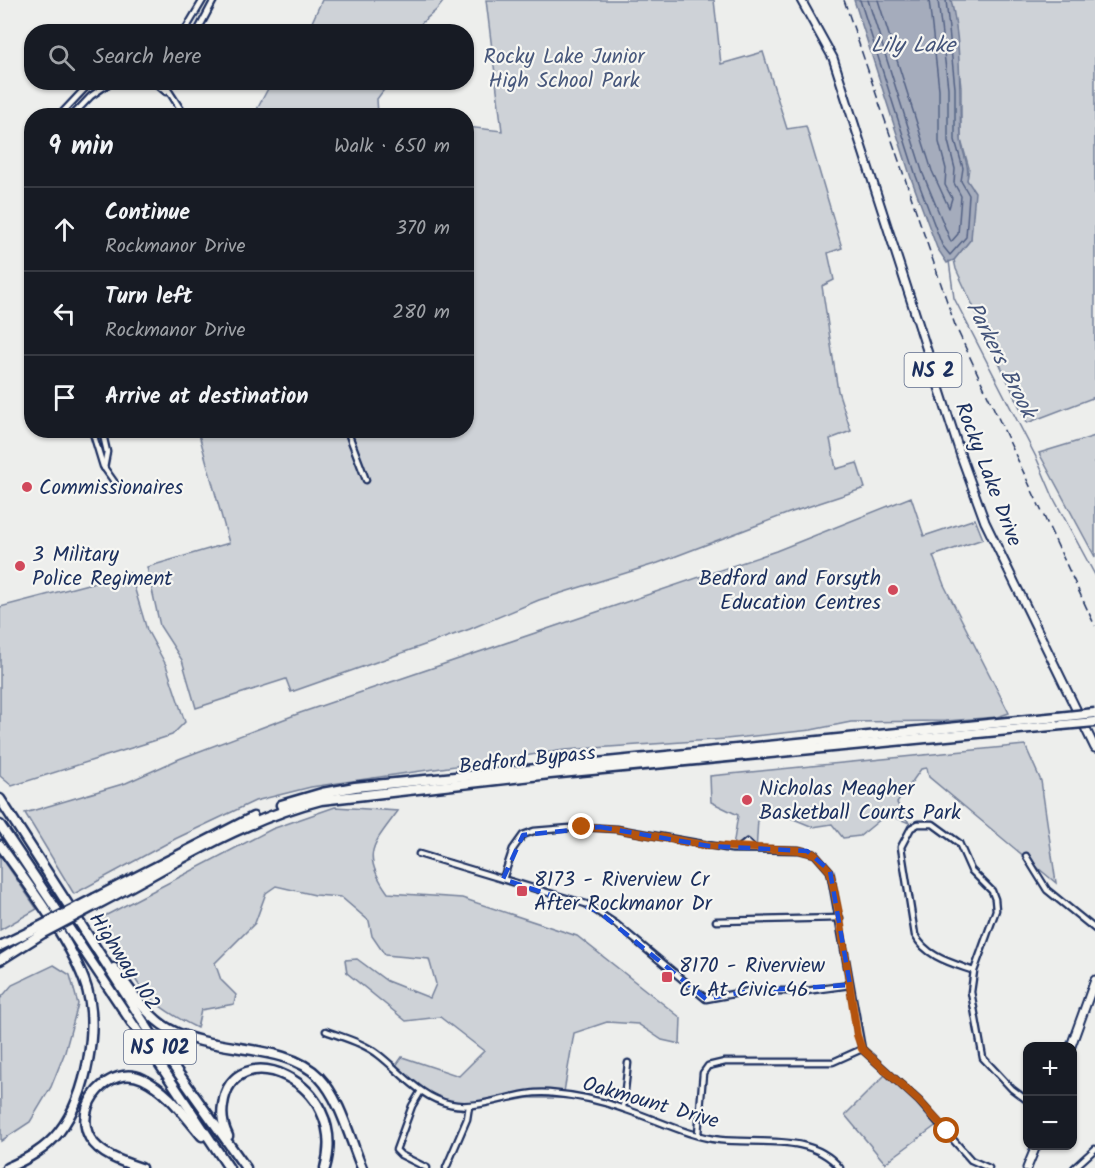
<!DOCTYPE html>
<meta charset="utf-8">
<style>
body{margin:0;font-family:Kalam,sans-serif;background:#20242c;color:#f1f3f6}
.controls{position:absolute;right:18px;bottom:18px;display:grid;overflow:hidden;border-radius:12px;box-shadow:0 2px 4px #0004}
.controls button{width:54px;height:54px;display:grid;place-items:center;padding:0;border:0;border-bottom:2px solid #363941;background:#171b24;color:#f1f3f6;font:30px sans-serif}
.stop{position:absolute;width:18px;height:18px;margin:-14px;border:4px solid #b45309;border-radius:50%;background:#fff}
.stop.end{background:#b45309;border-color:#fff;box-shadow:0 2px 6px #0008}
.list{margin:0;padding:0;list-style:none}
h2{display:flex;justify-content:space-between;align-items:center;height:78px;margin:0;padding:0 24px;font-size:26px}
h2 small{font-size:20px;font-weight:400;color:#9ea1a6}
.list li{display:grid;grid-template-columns:39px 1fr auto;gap:18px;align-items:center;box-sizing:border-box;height:84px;padding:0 24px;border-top:2px solid #363941}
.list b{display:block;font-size:22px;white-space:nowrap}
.list p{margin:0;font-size:20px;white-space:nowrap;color:#9ea1a6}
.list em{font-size:20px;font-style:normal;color:#9ea1a6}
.icon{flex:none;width:33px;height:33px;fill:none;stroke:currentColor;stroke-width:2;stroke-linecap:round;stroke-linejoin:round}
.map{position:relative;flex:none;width:1095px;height:1168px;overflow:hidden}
.search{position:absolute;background:#171b24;box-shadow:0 2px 4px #0004;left:24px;top:24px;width:450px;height:66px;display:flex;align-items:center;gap:15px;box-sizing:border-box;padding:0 21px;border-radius:24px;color:#9ea1a6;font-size:22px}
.panel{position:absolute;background:#171b24;box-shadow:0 2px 4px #0004;left:24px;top:108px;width:450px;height:330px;border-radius:24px}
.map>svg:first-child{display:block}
</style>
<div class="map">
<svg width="1095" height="1168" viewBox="0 0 1095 1168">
<rect width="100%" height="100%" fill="#edeeec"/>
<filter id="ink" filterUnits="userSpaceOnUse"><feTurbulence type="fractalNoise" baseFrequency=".0167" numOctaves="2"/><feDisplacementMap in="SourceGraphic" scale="12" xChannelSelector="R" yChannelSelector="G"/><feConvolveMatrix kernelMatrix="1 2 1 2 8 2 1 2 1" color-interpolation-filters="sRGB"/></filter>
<g filter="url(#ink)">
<!-- green -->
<g fill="#ced2d7" stroke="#74809a" stroke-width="1.5">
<path d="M322,0h122c-7,14 -22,18 -28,31h-108z"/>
<polygon points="486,0 714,0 721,64 763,52 787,129 806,126 842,248 828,253 834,280 822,286 838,391 851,431 830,439 836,469 857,463 865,488 789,513 658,563 539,600 470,629 291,692 286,679 196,708 182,660 160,626 147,567 229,543 198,431 466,430 467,127 502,131"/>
<polygon points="951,0 1095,0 1095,397 1027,423 956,269 954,260 971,239 967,180 969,168 961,140 961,87"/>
<polygon points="285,83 389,82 389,83 377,99 378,115 254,115 271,83 284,86"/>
<polygon points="1095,436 1095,557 1039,453"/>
<polygon points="911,497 924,536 975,519 983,539 933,556 944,585 1009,713 997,717 946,721 851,722 811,730 726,739 565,750 311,787 255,801 175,839 74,894 25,813 126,783 179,759 300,713 776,551"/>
<polygon points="130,573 147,630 166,665 185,722 172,735 12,786 0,776 0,607"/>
<polygon points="1025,745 1041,781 1056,883 929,777 927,768 921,769 897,803 909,823 887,814 860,836 843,838 832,824 813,827 769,809 766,815 758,819 756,853 732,853 738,815 711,802 710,776"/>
<path d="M335,807l63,4c-25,34 -38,43 -10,82l74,5 115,38 104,82 -1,26 -18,-4 -24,-16 -31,-2 -33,11 -11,65h-35l-66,12 -36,-14 -33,-26 9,-13 57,19 25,-25 -44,-34 -34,4 -59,-48 -2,-13 12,-1 30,22 43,17 6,-14 -7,-25 -44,-4 -13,-19 -3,-15 -28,-24 -26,-2 -39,-9 -10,7 -11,30 -40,40 6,17 15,15 -2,9 -33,6 -4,18c-24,-12 -48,-26 -62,-49 -12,-21 -20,-43 -38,-59l175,-91z"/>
<polygon points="0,855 37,909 0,930"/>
<polygon points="54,965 70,975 78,1004 65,1052 51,1087 30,1122 1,1141 0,999 12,985"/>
<polygon points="887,1073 938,1124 885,1163 845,1115"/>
</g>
<!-- water -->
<path fill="#a5acbc" stroke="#6e7a96" stroke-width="1.5" d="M854,0h97c11,45 8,93 10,139 1,15 9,25 6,41l8,12 -4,47 -17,21 -7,3 -10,-15 -26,-70z"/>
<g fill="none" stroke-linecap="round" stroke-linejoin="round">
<!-- shore -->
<g stroke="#526184" stroke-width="1.5">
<polyline points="860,0 916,176 942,245 950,255 966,237 969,195 961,181 963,168 955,140 955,88 946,0"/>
<polyline points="868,0 923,174 951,242 958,234 961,196 954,183 955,169 948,141 948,88 938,0"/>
<polyline points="878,0 932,171 949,208 952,198 945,185 946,169 939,142 939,89 929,0"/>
</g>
<!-- stream -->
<polyline stroke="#6e7a96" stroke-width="1.5" points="949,261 954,298 1036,457 1054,499 1095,575"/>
<defs>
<g id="street">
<polyline points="184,32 203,0"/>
<polyline points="197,32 214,0"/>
<polyline points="154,82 166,92"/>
<polyline points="163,82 185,116"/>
<polyline points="59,116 91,82"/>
<polyline points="72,116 91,96 111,82"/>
<polyline points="92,430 103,466 120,490"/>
<polyline points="102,430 107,452 104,468"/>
<polyline points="347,430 366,480"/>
<polyline points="740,848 747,842 753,848"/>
<polyline points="419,854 586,904 616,924 706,999 749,991 806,991 850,985"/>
<polyline points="1026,856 1047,890 1095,929"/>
<polyline points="503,879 513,849 523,835 534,831 582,827 617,829 731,849 799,850 815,854 830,871 862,1049 919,1101 971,1160 989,1168"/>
<polyline points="716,921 840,918"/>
<path d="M974,971c-22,-8 -48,-14 -59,-36l-14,-88 10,-19 7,-4h15l26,19 12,27 21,21 3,8 1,11 -22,61 -3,21 12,66 29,31 16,12"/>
<path d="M326,1031c18,7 38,12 53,24 23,18 42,43 71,49 32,7 66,-14 99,-11 25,2 51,7 75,16 32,10 63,27 96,31 39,4 92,-7 120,28"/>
<polyline points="421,1091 412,1106 396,1150 401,1155 427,1168"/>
<polyline points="623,1108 628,1063"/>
<polyline points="698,1134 703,1073 708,1066 725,1062 833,1062 862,1049"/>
<polyline points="446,1168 467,1119 469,1106"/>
<polyline points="1074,1168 1095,1149"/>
</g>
<g id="primary">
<polyline points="801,0 833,58 961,456 985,522 1095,748"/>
<polyline points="1071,1046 1095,980"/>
<polyline points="1027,1168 1036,1146"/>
</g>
<g id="highway">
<polyline points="0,799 159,1046 246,1168"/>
<polyline points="281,805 322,793 355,787 1058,717"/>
<polyline points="0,825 229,1168"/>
<path d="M0,845c27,38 68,92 84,135 17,43 3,116 -25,152 -13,17 -32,27 -52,36"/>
<polyline points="95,898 253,817"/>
<path d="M98,904c73,-38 143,-84 223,-104l229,-26 512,-49"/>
<polyline points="0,946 39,927"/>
<polyline points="0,960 43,933"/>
<path d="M114,968c16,21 32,48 55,61 44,25 116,13 150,48 22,23 31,63 43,91"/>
<path d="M228,1136c-5,-10 -7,-20 -5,-31 9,-72 127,-25 102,63"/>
<path d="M141,1168c-18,-6 -41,-13 -51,-30 -18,-32 20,-75 53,-59 25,12 41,36 59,57"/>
</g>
</defs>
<!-- street casing -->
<use href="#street" stroke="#1b2f5e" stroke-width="9"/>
<!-- primary casing -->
<use href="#primary" stroke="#1b2f5e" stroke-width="11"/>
<!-- highway casing -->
<use href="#highway" stroke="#1b2f5e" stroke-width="13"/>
<!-- street -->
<use href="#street" stroke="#f6f6f2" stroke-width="4.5"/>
<!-- primary -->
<use href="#primary" stroke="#f6f6f2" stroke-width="7"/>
<!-- highway -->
<use href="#highway" stroke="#f6f6f2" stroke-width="8"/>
<!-- rail -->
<polyline stroke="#1b2f5e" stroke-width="1.5" stroke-dasharray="9 4.5" stroke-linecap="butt" points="844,0 955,325 1095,626"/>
<defs>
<g id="highway-bridge">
<polyline points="1058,717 1095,713"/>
<polyline points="1062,725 1095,722"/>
<polyline points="39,927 95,898"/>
<polyline points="43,933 98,904"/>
</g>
</defs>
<!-- highway-bridge casing -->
<use href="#highway-bridge" stroke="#1b2f5e" stroke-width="13" stroke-linecap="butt"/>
<!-- highway-bridge -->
<use href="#highway-bridge" stroke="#f6f6f2" stroke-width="8"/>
</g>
</g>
<g fill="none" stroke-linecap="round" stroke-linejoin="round" filter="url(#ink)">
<!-- route -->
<polyline stroke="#b45309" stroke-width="8" points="582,827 616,829 709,846 799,850 815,854 830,871 840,918 857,1035 862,1049 919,1101 947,1131"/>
</g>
<!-- marked area -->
<path fill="none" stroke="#1d4ed8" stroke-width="4.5" stroke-dasharray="12 8" stroke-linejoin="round" d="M600,827l109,19 98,5 23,20 20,114 -101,6 -43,8 -108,-88 -95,-32 20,-44z"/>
<!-- markers -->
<g fill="#d1495b" stroke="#f6f6f2" stroke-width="2">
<circle cx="27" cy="487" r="6"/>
<circle cx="20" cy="566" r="6"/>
<circle cx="893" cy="590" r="6"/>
<circle cx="747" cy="800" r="6"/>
<rect x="516" y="885" width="12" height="12" rx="3"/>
<rect x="661" y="971" width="12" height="12" rx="3"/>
</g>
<g text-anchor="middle" stroke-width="4.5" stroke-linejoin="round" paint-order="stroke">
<!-- shield labels -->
<g fill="#f6f6f2" stroke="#5d6b8a" stroke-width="1.5">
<rect x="904.5" y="353" width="57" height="34" rx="4.5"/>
<rect x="124" y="1030" width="72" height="34" rx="4.5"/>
</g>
<g font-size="20" font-weight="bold" fill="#1b2f5e">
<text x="933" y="377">NS 2</text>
<text x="160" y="1054">NS 102</text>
</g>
<!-- park labels -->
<g font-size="21" fill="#48587c" stroke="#f6f6f2">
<text x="564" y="63">Rocky Lake Junior<tspan x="564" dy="24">High School Park</tspan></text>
</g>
<!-- street labels -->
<g font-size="21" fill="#1b2f5e" stroke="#f6f6f2">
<text transform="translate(989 474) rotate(69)" y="7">Rocky Lake Drive</text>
<text transform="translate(527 759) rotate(-6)" y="7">Bedford Bypass</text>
<text transform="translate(125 961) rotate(57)" y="7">Highway 102</text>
<text transform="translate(651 1102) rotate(16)" y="7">Oakmount Drive</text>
</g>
<!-- poi labels -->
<g font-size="21" fill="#1b2f5e" stroke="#f6f6f2" text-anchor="start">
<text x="39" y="494">Commissionaires</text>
<text x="32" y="561">3 Military<tspan x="32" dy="24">Police Regiment</tspan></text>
<text x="881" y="585" text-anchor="end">Bedford and Forsyth<tspan x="881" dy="24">Education Centres</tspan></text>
<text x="759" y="795">Nicholas Meagher<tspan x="759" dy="24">Basketball Courts Park</tspan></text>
<text x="534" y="886">8173 - Riverview Cr<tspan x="534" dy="24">After Rockmanor Dr</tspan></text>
<text x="679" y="972">8170 - Riverview<tspan x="679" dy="24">Cr At Civic 46</tspan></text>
</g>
<!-- water labels -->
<g font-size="22" font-style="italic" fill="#44547a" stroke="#f6f6f2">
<text x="913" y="52">Lily Lake</text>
<text transform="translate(1002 359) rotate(63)" y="8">Parkers Brook</text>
</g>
</g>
</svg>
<div class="controls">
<button>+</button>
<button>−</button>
</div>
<div class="stop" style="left:947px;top:1131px"></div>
<div class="stop end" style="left:582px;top:827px"></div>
<div class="search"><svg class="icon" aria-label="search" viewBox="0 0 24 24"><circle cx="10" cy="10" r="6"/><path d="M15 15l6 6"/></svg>Search here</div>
<section class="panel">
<h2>9 min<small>Walk · 650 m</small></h2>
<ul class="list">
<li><svg class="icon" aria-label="ahead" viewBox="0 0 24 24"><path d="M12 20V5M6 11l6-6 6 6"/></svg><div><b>Continue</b><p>Rockmanor Drive</p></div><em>370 m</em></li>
<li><svg class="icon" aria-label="left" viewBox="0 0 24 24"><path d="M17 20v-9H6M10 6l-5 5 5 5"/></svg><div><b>Turn left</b><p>Rockmanor Drive</p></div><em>280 m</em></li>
<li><svg class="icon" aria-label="arrive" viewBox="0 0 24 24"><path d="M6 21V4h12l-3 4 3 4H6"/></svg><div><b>Arrive at destination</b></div></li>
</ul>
</section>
</div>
